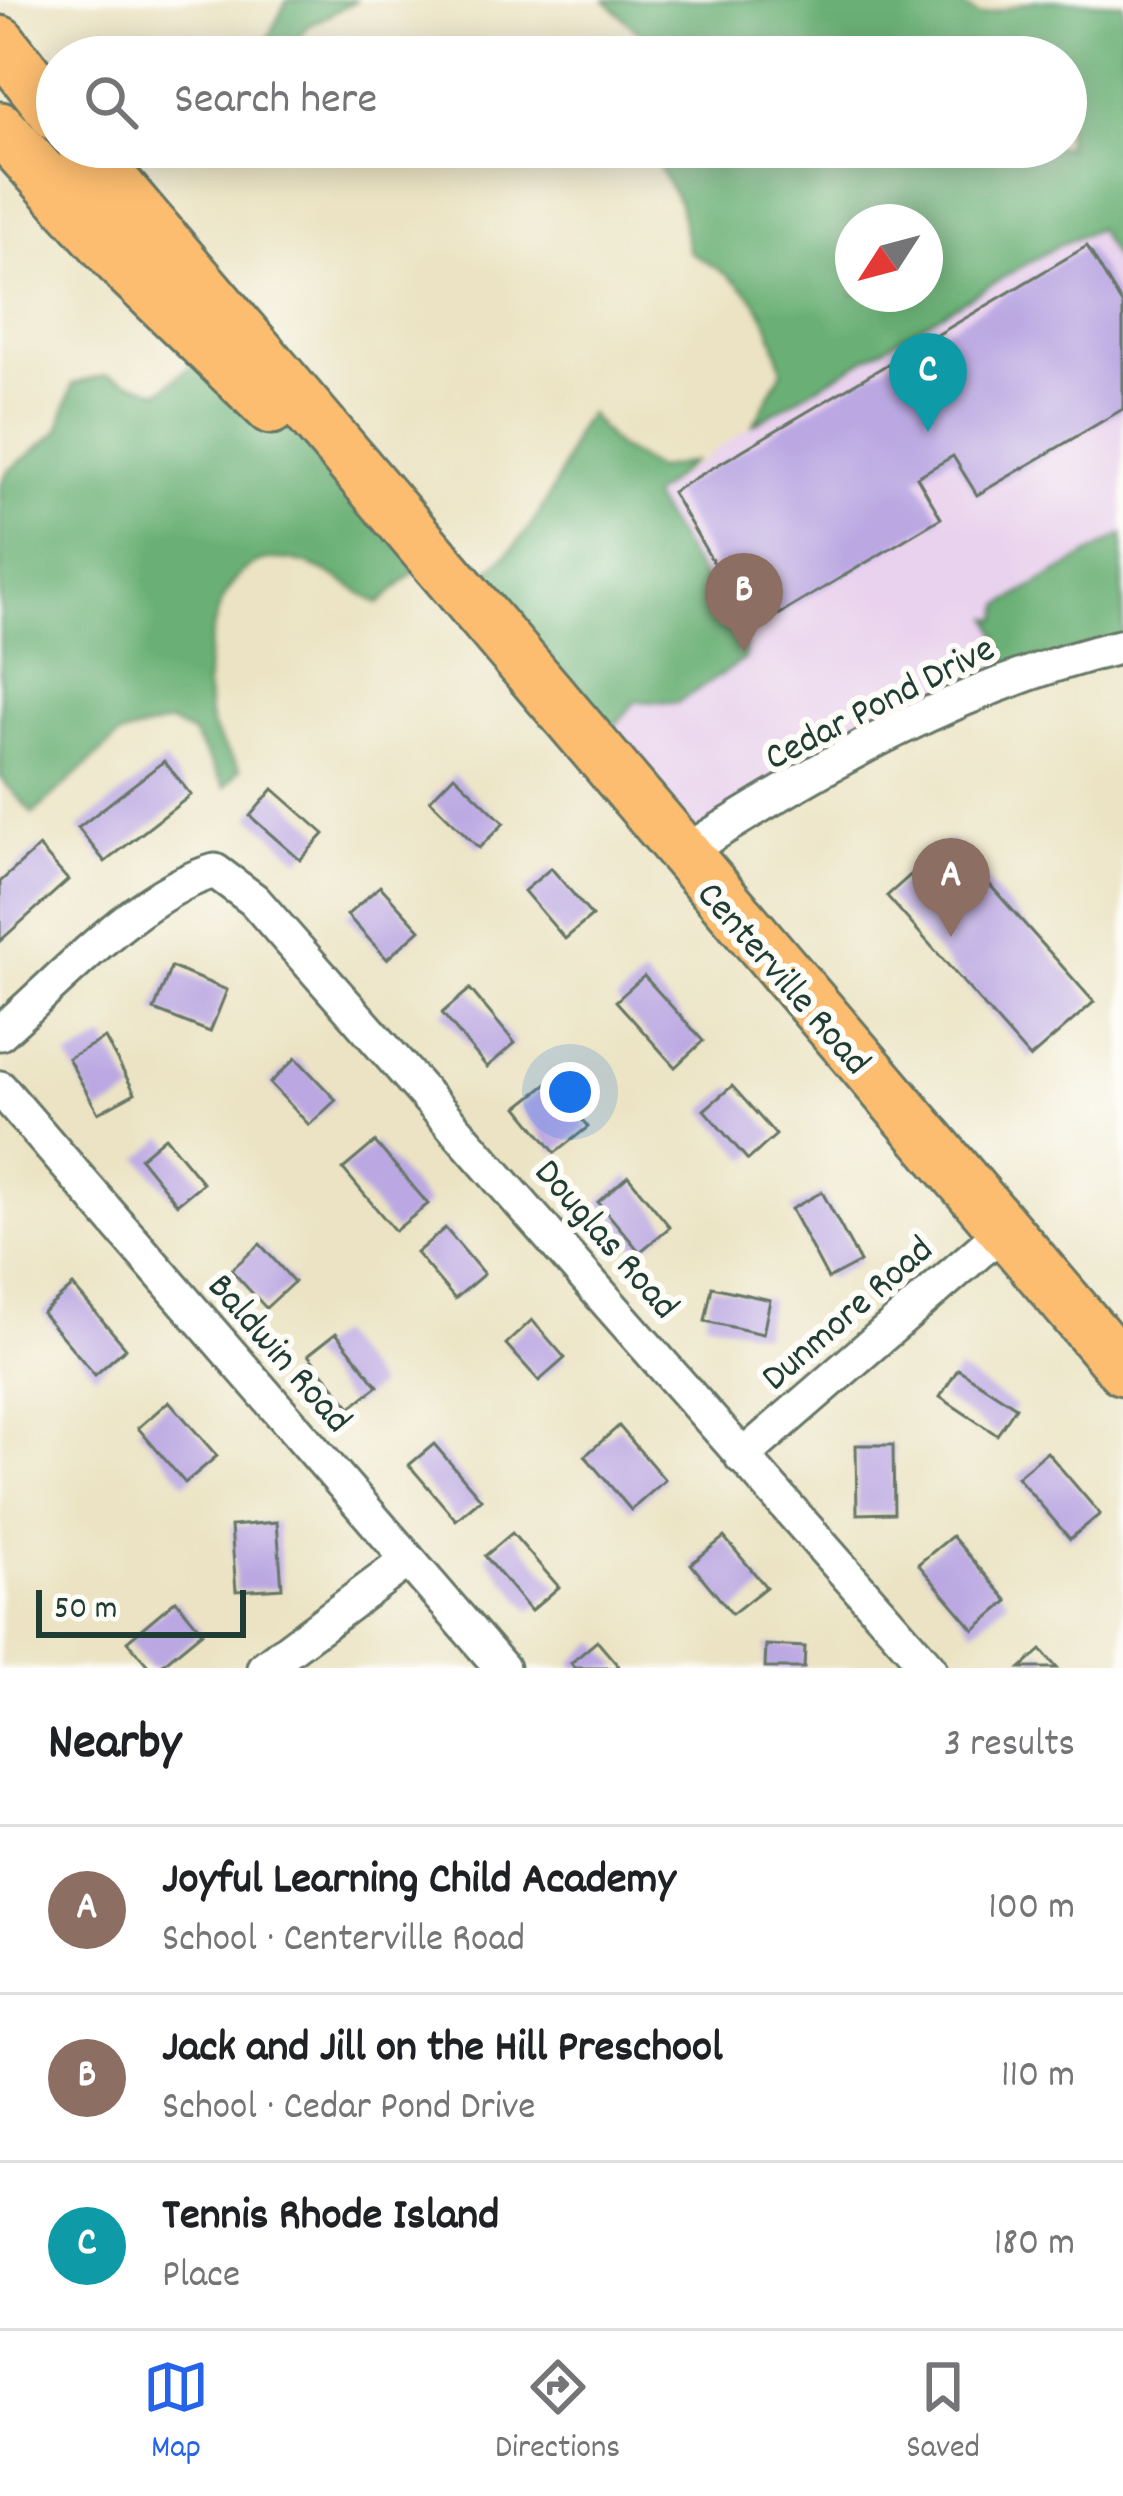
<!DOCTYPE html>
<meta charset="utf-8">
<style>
body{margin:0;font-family:Dekko,sans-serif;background:#f6f6f6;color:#202124}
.compass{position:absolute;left:835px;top:204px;width:108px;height:108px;border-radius:50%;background:#fff;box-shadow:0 6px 30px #0003;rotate:234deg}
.scale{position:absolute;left:36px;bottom:30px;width:210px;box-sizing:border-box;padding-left:12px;border:6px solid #1f3d34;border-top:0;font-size:33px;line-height:42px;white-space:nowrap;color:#1f3d34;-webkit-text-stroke:9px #fdfcf7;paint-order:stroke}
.you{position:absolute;left:570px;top:1092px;width:42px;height:42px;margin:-30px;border:9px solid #fff;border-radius:50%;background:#1a73e8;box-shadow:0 0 0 18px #1a73e833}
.badge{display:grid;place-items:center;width:78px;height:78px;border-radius:50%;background:#2563eb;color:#fff;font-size:39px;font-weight:700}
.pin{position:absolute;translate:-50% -99px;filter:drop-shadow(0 3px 6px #0008)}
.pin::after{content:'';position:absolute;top:63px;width:42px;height:36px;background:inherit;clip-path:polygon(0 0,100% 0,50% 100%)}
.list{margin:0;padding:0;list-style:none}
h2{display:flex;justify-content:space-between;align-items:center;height:156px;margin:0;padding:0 48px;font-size:51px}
h2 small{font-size:39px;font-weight:400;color:#757577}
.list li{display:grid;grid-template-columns:78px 1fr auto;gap:36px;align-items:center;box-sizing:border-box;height:168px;padding:0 48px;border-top:3px solid #e0e0e0}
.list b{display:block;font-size:45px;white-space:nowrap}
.list p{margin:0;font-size:39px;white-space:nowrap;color:#757577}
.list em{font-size:39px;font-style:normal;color:#757577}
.icon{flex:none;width:66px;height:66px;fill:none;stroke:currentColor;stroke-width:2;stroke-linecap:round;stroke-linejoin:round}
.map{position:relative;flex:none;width:1123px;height:1668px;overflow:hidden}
.search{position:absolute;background:#fff;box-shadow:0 6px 30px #0003;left:36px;right:36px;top:36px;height:132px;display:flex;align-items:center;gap:30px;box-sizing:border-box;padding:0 42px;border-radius:66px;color:#757577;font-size:45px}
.sheet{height:660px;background:#fff}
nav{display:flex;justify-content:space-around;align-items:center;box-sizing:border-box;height:168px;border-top:3px solid #e0e0e0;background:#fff;font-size:33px;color:#757577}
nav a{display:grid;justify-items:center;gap:6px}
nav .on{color:#2563eb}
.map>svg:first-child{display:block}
</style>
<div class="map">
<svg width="1123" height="1668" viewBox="0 0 1123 1668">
<rect width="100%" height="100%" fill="#fdfcf7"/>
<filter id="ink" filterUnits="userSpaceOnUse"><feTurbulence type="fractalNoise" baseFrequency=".00833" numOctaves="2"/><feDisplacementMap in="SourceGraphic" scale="24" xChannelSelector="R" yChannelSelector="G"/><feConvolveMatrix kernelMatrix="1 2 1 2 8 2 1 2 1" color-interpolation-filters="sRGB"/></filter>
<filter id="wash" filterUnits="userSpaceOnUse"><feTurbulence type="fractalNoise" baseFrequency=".004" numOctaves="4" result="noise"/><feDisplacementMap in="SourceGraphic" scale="48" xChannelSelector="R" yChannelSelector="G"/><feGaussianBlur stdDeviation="2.7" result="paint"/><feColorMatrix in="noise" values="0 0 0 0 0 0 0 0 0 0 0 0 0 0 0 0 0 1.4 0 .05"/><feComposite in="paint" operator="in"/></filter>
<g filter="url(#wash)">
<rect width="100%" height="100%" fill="#ebe3c3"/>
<!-- built -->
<polygon fill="#e9d2ed" points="1098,228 1123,271 1123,534 1002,605 1013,676 689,849 593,751 637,701 677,703 745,643 650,496 754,424 1057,246"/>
<!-- forest -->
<g fill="#6ab076" stroke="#447655" stroke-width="3" fill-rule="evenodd">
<polygon points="287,0 357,0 307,27 293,49 259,57"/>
<path d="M605,0h348l26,16 58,-16 86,3v268l-26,-42 -40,17 -303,178 28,-53c-16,-71 -31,-84 -93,-119l-10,-49 -19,-34 10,-22h396v-90h-401zM853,222h72v72h-72z"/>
<path d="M225,322l201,239 -47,43c-30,-18 -65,-46 -102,-45 -66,0 -78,114 -66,162 4,17 19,33 29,48l-15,18 -32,-53 -24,-12 -50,14 -86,78 -33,-37v-292l7,-13 51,-40 15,-48 34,-9 53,17 45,-38z"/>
<path d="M589,414l26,31 41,24 36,-7 -41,35 94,146 -1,17 -67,43 -41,-2 -43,50 -133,-158c49,-37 69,-56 97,-112 12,-24 13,-47 32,-67z"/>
<polygon points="1123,534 1123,646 1013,676 991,618 999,619 1002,605"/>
</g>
<g id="blocks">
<!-- building -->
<g fill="#bba8e2">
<polygon points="1087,246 1123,306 1123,409 977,495 953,456 917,477 941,518 753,630 672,492"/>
<polygon points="164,761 191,795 105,862 78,828"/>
<polygon points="454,775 504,823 479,848 430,800"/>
<polygon points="273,789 324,834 300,860 250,816"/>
<polygon points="950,840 1094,1002 1030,1058 887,896"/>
<polygon points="39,847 68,880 0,941 0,882"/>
<polygon points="551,868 592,916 565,939 524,891"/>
<polygon points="380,886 420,930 387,959 347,915"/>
<polygon points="171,967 227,990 210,1032 154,1010"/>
<polygon points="644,976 703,1041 675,1067 616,1001"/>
<polygon points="470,989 515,1043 487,1067 442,1013"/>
<polygon points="105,1038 135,1093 98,1113 68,1058"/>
<polygon points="296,1058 336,1100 309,1125 270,1083"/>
<polygon points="551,1081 588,1127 555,1153 518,1107"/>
<polygon points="732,1086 776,1135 748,1160 704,1110"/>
<polygon points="165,1137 203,1183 177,1204 140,1158"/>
<polygon points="375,1142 428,1204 395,1231 343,1169"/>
<polygon points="628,1176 670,1227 640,1252 598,1202"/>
<polygon points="822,1192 860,1262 828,1279 791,1209"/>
<polygon points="445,1228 484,1274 455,1299 416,1253"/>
<polygon points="260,1244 294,1282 266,1308 231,1270"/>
<polygon points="73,1286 126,1348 95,1375 42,1313"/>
<polygon points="712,1287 770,1300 763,1334 705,1321"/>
<polygon points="532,1320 565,1358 539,1381 506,1344"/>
<polygon points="336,1333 378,1386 351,1407 308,1355"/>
<polygon points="958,1369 1016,1407 997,1435 940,1397"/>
<polygon points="169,1401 217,1456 185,1483 138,1428"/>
<polygon points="619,1426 665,1480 631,1510 585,1456"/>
<polygon points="434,1444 481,1499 456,1520 409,1465"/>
<polygon points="856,1445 893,1445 894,1513 857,1514"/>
<polygon points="1047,1452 1100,1514 1070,1539 1017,1477"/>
<polygon points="277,1522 282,1588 236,1591 231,1526"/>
<polygon points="512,1533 559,1587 531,1611 485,1556"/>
<polygon points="952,1536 1008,1601 974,1630 918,1564"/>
<polygon points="724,1537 766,1587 732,1614 691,1564"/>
<polygon points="176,1600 202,1632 158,1668 150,1668 127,1641"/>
<polygon points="597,1641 620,1668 575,1668 571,1663"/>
<polygon points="766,1645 805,1647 804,1668 765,1668"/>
<polygon points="1041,1650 1057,1668 1021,1668"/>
</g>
</g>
</g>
<g filter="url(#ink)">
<use href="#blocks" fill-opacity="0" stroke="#676" stroke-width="3"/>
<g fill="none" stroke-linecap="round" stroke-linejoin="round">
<defs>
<g id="street">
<path d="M682,854c138,-88 281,-171 441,-208"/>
<path d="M0,1033c60,-52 139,-141 215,-162l39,29 675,768"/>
<polyline points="0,1088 502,1668"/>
<polyline points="742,1457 1004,1230"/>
<polyline points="264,1668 408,1560"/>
</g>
<g id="primary">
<polyline points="0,42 57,115"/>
<polyline points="0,128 129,271 271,408"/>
<polyline points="84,147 1123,1369"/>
</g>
</defs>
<!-- street casing -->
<use href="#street" stroke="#676" stroke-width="39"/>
<!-- primary casing -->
<use href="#primary" stroke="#676" stroke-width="57"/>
<!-- street -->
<use href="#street" stroke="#fff" stroke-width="33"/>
<!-- primary -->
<use href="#primary" stroke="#fcbd6f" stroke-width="51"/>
</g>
</g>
<g text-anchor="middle" stroke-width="12" stroke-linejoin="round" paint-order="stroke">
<!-- street labels -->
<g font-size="39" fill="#1f3d34" stroke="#fdfcf7">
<text transform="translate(878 700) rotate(-27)" y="14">Cedar Pond Drive</text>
<text transform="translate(786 976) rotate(49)" y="14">Centerville Road</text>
<text transform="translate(609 1237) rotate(49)" y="14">Douglas Road</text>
<text transform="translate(845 1311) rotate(-41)" y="14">Dunmore Road</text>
<text transform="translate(282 1351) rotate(49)" y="14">Baldwin Road</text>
</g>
</g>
</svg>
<svg class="compass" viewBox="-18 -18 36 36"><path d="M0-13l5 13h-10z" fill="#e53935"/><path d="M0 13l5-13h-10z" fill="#757577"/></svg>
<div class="scale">50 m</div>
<div class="you"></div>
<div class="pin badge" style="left:951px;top:937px;background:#8d6e63">A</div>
<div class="pin badge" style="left:744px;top:652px;background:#8d6e63">B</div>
<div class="pin badge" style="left:928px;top:432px;background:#0f9aa8">C</div>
<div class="search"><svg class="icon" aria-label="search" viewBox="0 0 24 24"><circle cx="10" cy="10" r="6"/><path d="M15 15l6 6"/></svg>Search here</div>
</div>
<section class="sheet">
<h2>Nearby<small>3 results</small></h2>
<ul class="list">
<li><span class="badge" style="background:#8d6e63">A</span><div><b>Joyful Learning Child Academy</b><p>School · Centerville Road</p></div><em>100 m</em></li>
<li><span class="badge" style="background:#8d6e63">B</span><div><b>Jack and Jill on the Hill Preschool</b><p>School · Cedar Pond Drive</p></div><em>110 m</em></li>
<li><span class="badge" style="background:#0f9aa8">C</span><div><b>Tennis Rhode Island</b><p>Place</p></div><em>180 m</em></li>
</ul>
</section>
<nav>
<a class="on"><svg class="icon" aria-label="map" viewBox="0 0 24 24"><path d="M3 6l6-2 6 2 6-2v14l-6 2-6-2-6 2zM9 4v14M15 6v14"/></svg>Map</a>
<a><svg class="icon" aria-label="directions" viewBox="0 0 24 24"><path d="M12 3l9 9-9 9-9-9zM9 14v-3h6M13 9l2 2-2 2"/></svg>Directions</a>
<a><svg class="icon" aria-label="saved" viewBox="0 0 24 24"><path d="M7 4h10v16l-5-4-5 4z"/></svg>Saved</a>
</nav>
